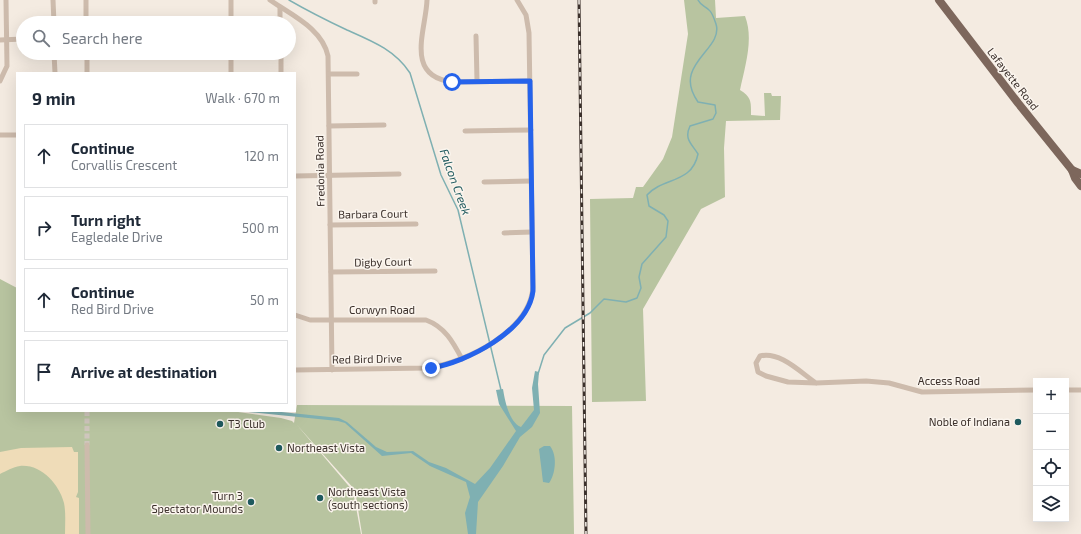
<!DOCTYPE html>
<meta charset="utf-8">
<style>
body{margin:0;font-family:"Exo 2",sans-serif;background:#f6f6f7;color:#1f2937}
.controls{position:absolute;right:12px;bottom:12px;display:grid;overflow:hidden;border-radius:0px;box-shadow:0 4px 16px #0002}
.controls button{width:36px;height:36px;display:grid;place-items:center;padding:0;border:0;border-bottom:1px solid #e0e1e3;background:#fff;color:#1f2937;font:20px sans-serif}
.stop{position:absolute;width:12px;height:12px;margin:-9px;border:3px solid #2563eb;border-radius:50%;background:#fff}
.stop.end{background:#2563eb;border-color:#fff;box-shadow:0 1px 4px #0008}
.list{margin:0;padding:0;list-style:none}
h2{display:flex;justify-content:space-between;align-items:center;height:52px;margin:0;padding:0 16px;font-size:17px}
h2 small{font-size:13px;font-weight:400;color:#747a83}
.list li{display:grid;grid-template-columns:26px 1fr auto;gap:12px;align-items:center;box-sizing:border-box;height:64px;margin:0 8px 8px;padding:0 8px;border:1px solid #e0e1e3;border-radius:0px}
.list b{display:block;font-size:15px;white-space:nowrap}
.list p{margin:0;font-size:13px;white-space:nowrap;color:#747a83}
.list em{font-size:13px;font-style:normal;color:#747a83}
.icon{flex:none;width:22px;height:22px;fill:none;stroke:currentColor;stroke-width:2;stroke-linecap:round;stroke-linejoin:round}
.map{position:relative;flex:none;width:1081px;height:534px;overflow:hidden}
.search{position:absolute;background:#fff;box-shadow:0 4px 16px #0002;left:16px;top:16px;width:280px;height:44px;display:flex;align-items:center;gap:10px;box-sizing:border-box;padding:0 14px;border-radius:22px;color:#747a83;font-size:15px}
.panel{position:absolute;background:#fff;box-shadow:0 4px 16px #0002;left:16px;top:72px;width:280px;height:340px;border-radius:0px}
.map>svg:first-child{display:block}
</style>
<div class="map">
<svg width="1081" height="534" viewBox="0 0 1081 534">
<rect width="100%" height="100%" fill="#f4ebe1"/>
<!-- green -->
<g fill="#b8c4a0">
<path d="M684,0h31l1,18 29,-2c9,23 0,50 -5,74 12,7 11,13 11,25l14,1 -1,-23h7l1,3h9l-1,24 -54,1 -2,27 1,49 -24,12 -58,100 3,92 -54,1 -2,-203 43,-1 3,-11h7l20,-28 9,-22 16,-103z"/>
<polygon points="0,279 17,288 17,411 231,411 281,418 292,421 294,423 297,405 572,406 574,534 362,534 355,490 297,425 353,491 361,534 0,534"/>
</g>
<!-- sand -->
<path fill="#efdcb8" d="M72,447l2,5h4v40l-2,5 3,1v36h-14c0,-10 1,-21 -1,-31 -5,-19 -23,-39 -44,-37 -7,1 -14,5 -20,8v-22l21,-4z"/>
<!-- water -->
<g fill="#7fb0b2">
<path d="M535,371l4,1 -1,12 2,29 -8,14 -12,10 -17,29 -25,36 -2,32h-8l-3,-21 5,-16 -4,-15 -36,-16 -19,-13 -29,3 -37,-33 -7,-2 -100,-10h34l67,7 8,4 29,25 11,5 26,-1 16,11 17,6 29,16 15,-16 26,-37 -17,-27 -3,-14 7,-1c2,12 6,33 18,38l13,-17 -2,-22z"/>
<path d="M544,446h6c8,10 5,29 -1,37l-6,-1 -4,-33z"/>
</g>
<g fill="none" stroke-linecap="round" stroke-linejoin="round">
<!-- stream -->
<g stroke="#7fb0b2" stroke-width="1.5">
<path d="M289,0c19,11 39,21 58,30 25,11 48,20 63,43l31,102 17,35 43,180"/>
<path d="M538,374l6,-19 21,-27 25,-15 14,-14 22,3 11,-4 4,-10 -2,-11 3,-13 24,-27 2,-16 -4,-6 -15,-9 -2,-11c16,-18 45,-11 51,-41 -7,-11 -14,-15 -8,-28l23,-7 3,-6 -1,-8 -17,-3c-27,-38 26,-52 18,-78 -1,-3 -4,-12 -7,-14 -4,-4 -8,-4 -11,-10"/>
</g>
<!-- minor-tunnel -->
<polyline stroke="#cfc6bd" stroke-width="5" stroke-dasharray="5 2.5" stroke-linecap="butt" points="87,411 87,445"/>
<!-- minor -->
<g stroke="#cdbbac" stroke-width="5">
<polyline points="53,0 54,23"/>
<polyline points="86,0 86,23"/>
<polyline points="231,0 231,23"/>
<path d="M270,0c21,15 52,28 58,56l4,314"/>
<polyline points="375,0 375,2"/>
<path d="M427,0c-1,30 -23,76 25,82l78,-1"/>
<polyline points="280,7 280,23"/>
<polyline points="476,36 477,81"/>
<polyline points="0,40 23,39"/>
<polyline points="54,53 55,73"/>
<polyline points="87,53 87,73"/>
<polyline points="231,53 231,73"/>
<polyline points="281,53 281,73"/>
<polyline points="329,74 357,74"/>
<polyline points="0,81 7,66 6,0"/>
<polyline points="329,126 384,125"/>
<polyline points="465,131 531,130"/>
<polyline points="0,135 17,135"/>
<polyline points="295,176 399,174"/>
<polyline points="484,182 531,181"/>
<polyline points="330,225 416,224"/>
<polyline points="504,233 532,232"/>
<polyline points="331,272 435,271"/>
<path d="M295,315l15,5h116c19,7 27,22 36,39"/>
<path d="M295,370l132,-2c39,-5 103,-37 106,-81l-4,-254 -3,-18 -9,-15"/>
<path d="M816,383c-16,-11 -36,-32 -56,-27l-4,7 2,9 8,4 22,6 28,1 50,-2 23,2 33,9 114,-2"/>
<polyline points="1066,390 1081,390"/>
<polyline points="87,445 88,534"/>
</g>
<!-- primary -->
<g stroke="#7d675c" stroke-width="8">
<polyline points="939,0 1018,103 1072,170 1075,178 1081,186"/>
<polyline points="1072,170 1081,174"/>
</g>
<defs>
<polyline id="rail" points="579,0 586,534"/>
</defs>
<!-- rail casing -->
<use href="#rail" stroke="#3b302b" stroke-width="3"/>
<!-- rail -->
<use href="#rail" stroke="#fbf5ee" stroke-width="1.5" stroke-dasharray="4.5" stroke-linecap="butt"/>
</g>
<g fill="none" stroke-linecap="round" stroke-linejoin="round">
<!-- route -->
<path stroke="#2563eb" stroke-width="5" d="M431,368c36,-6 97,-37 102,-77l-3,-210 -78,1"/>
</g>
<!-- markers -->
<g fill="#1f5a5e" stroke="#fbf5ee" stroke-width="1.5">
<circle cx="1018" cy="422" r="4"/>
<circle cx="220" cy="424" r="4"/>
<circle cx="279" cy="448" r="4"/>
<circle cx="320" cy="498" r="4"/>
<circle cx="251" cy="502" r="4"/>
</g>
<g text-anchor="middle" stroke-width="3" stroke-linejoin="round" paint-order="stroke">
<!-- street labels -->
<g font-size="11" fill="#3b302b" stroke="#fbf5ee">
<text transform="translate(1013 79) rotate(52)" y="4">Lafayette Road</text>
<text transform="translate(320 171) rotate(-91)" y="4">Fredonia Road</text>
<text transform="translate(373 214) rotate(-1)" y="4">Barbara Court</text>
<text transform="translate(383 262) rotate(-1)" y="4">Digby Court</text>
<text x="382" y="314">Corwyn Road</text>
<text transform="translate(367 359) rotate(-1)" y="4">Red Bird Drive</text>
<text x="949" y="385">Access Road</text>
</g>
<!-- poi labels -->
<g font-size="11" fill="#3b302b" stroke="#fbf5ee" text-anchor="start">
<text x="1010" y="426" text-anchor="end">Noble of Indiana</text>
<text x="228" y="428">T3 Club</text>
<text x="287" y="452">Northeast Vista</text>
<text x="328" y="496">Northeast Vista<tspan x="328" dy="13">(south sections)</tspan></text>
<text x="243" y="500" text-anchor="end">Turn 3<tspan x="243" dy="13">Spectator Mounds</tspan></text>
</g>
<!-- water labels -->
<g font-size="12" font-style="italic" fill="#1f5a5e" stroke="#fbf5ee">
<text transform="translate(455 182) rotate(70)" y="4">Falcon Creek</text>
</g>
</g>
</svg>
<div class="controls">
<button>+</button>
<button>−</button>
<button><svg class="icon" aria-label="locate" viewBox="0 0 24 24"><circle cx="12" cy="12" r="6"/><path d="M12 2v4M12 18v4M2 12h4M18 12h4"/></svg></button>
<button><svg class="icon" aria-label="layers" viewBox="0 0 24 24"><path d="M12 4l9 5-9 5-9-5zM3 14l9 5 9-5"/></svg></button>
</div>
<div class="stop" style="left:452px;top:82px"></div>
<div class="stop end" style="left:431px;top:368px"></div>
<div class="search"><svg class="icon" aria-label="search" viewBox="0 0 24 24"><circle cx="10" cy="10" r="6"/><path d="M15 15l6 6"/></svg>Search here</div>
<section class="panel">
<h2>9 min<small>Walk · 670 m</small></h2>
<ul class="list">
<li><svg class="icon" aria-label="ahead" viewBox="0 0 24 24"><path d="M12 20V5M6 11l6-6 6 6"/></svg><div><b>Continue</b><p>Corvallis Crescent</p></div><em>120 m</em></li>
<li><svg class="icon" aria-label="right" viewBox="0 0 24 24"><path d="M7 20v-9h11M14 6l5 5-5 5"/></svg><div><b>Turn right</b><p>Eagledale Drive</p></div><em>500 m</em></li>
<li><svg class="icon" aria-label="ahead" viewBox="0 0 24 24"><path d="M12 20V5M6 11l6-6 6 6"/></svg><div><b>Continue</b><p>Red Bird Drive</p></div><em>50 m</em></li>
<li><svg class="icon" aria-label="arrive" viewBox="0 0 24 24"><path d="M6 21V4h12l-3 4 3 4H6"/></svg><div><b>Arrive at destination</b></div></li>
</ul>
</section>
</div>
